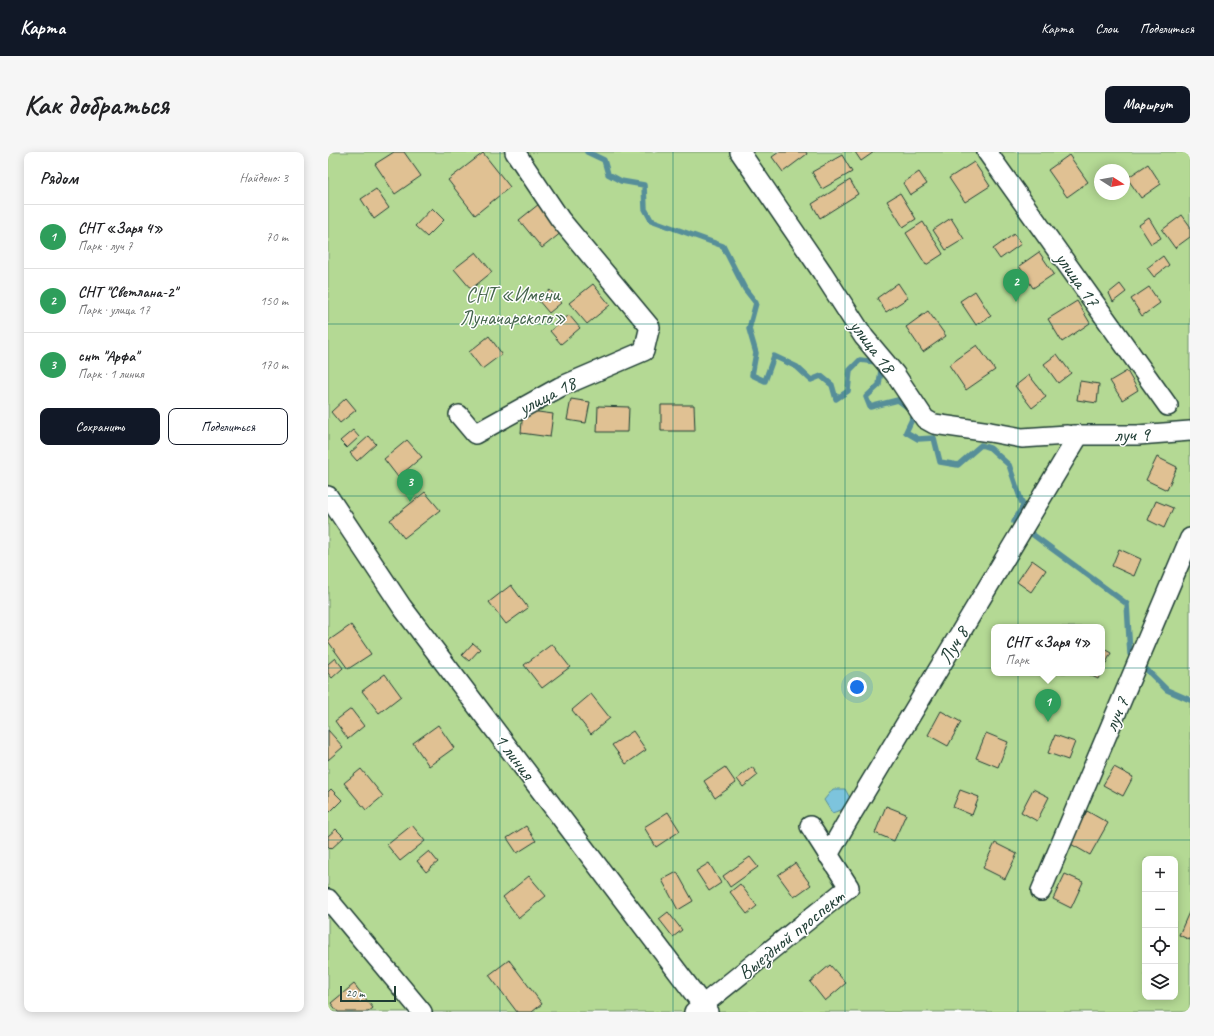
<!DOCTYPE html>
<html lang="ru">
<meta charset="utf-8">
<style>
body{margin:0;font-family:Caveat,sans-serif;background:#f6f6f6;color:#202124}
.controls{position:absolute;right:12px;bottom:12px;display:grid;overflow:hidden;border-radius:8px;box-shadow:0 2px 10px #0003}
.controls button{width:36px;height:36px;display:grid;place-items:center;padding:0;border:0;border-bottom:1px solid #e0e0e0;background:#fff;color:#202124;font:20px sans-serif}
.compass{position:absolute;left:766px;top:12px;width:36px;height:36px;border-radius:50%;background:#fff;box-shadow:0 2px 10px #0003;rotate:101deg}
.scale{position:absolute;left:12px;bottom:10px;width:56px;box-sizing:border-box;padding-left:4px;border:2px solid #1f3d34;border-top:0;font-size:11px;line-height:14px;white-space:nowrap;color:#1f3d34;-webkit-text-stroke:3px #fff;paint-order:stroke}
.you{position:absolute;left:529px;top:535px;width:14px;height:14px;margin:-10px;border:3px solid #fff;border-radius:50%;background:#1a73e8;box-shadow:0 0 0 6px #1a73e833}
.badge{display:grid;place-items:center;width:26px;height:26px;border-radius:50%;background:#111827;color:#fff;font-size:13px;font-weight:700}
.pin{position:absolute;translate:-50% -33px;filter:drop-shadow(0 1px 2px #0008)}
.pin::after{content:'';position:absolute;top:21px;width:14px;height:12px;background:inherit;clip-path:polygon(0 0,100% 0,50% 100%)}
.popup{position:absolute;left:663px;top:472px;width:114px;height:52px;box-sizing:border-box;display:grid;place-content:center;border-radius:8px;background:#fff;filter:drop-shadow(0 1px 3px #0005);font-size:13px;white-space:nowrap;color:#757577}
.popup b{font-size:15px;color:#202124}
.popup::after{content:'';position:absolute;left:50%;top:100%;margin-left:-8px;border:8px solid transparent;border-top-color:#fff}
.list{margin:0;padding:0;list-style:none}
h2{display:flex;justify-content:space-between;align-items:center;height:52px;margin:0;padding:0 16px;font-size:17px}
h2 small{font-size:13px;font-weight:400;color:#757577}
.list li{display:grid;grid-template-columns:26px 1fr auto;gap:12px;align-items:center;box-sizing:border-box;height:64px;padding:0 16px;border-top:1px solid #e0e0e0}
.list b{display:block;font-size:15px;white-space:nowrap}
.list p{margin:0;font-size:13px;white-space:nowrap;color:#757577}
.list em{font-size:13px;font-style:normal;color:#757577}
.actions{display:flex;gap:8px;padding:12px 16px}
.actions a{flex:1;padding:9px 0;border:1px solid #111827;border-radius:8px;text-align:center;font-size:14px;color:#111827}
.actions .main{background:#111827;color:#fff}
.icon{flex:none;width:22px;height:22px;fill:none;stroke:currentColor;stroke-width:2;stroke-linecap:round;stroke-linejoin:round}
.map{position:relative;flex:none;width:862px;height:860px;overflow:hidden;border-radius:8px}
header{display:flex;align-items:center;gap:24px;box-sizing:border-box;height:56px;padding:0 20px;background:#111827;color:#fff}
header strong{font-size:19px}
nav{display:flex;gap:22px;margin-inline-start:auto;font-size:14px}
.intro{display:flex;align-items:center;justify-content:space-between;box-sizing:border-box;height:96px;padding:0 24px}
h1{margin:0;font-size:28px}
.button{padding:10px 18px;border-radius:8px;background:#111827;color:#fff;font-size:14px;font-weight:700}
main{display:flex;gap:24px;padding:0 24px}
aside{flex:1;background:#fff;border-radius:8px;box-shadow:0 2px 10px #0003}
.map>svg:first-child{display:block}
</style>
<header>
<strong>Карта</strong>
<nav><a>Карта</a><a>Слои</a><a>Поделиться</a></nav>
</header>
<div class="intro"><h1>Как добраться</h1><a class="button">Маршрут</a></div>
<main>
<aside>
<h2>Рядом<small>Найдено: 3</small></h2>
<ul class="list">
<li><span class="badge" style="background:#2e9e5b">1</span><div><b>СНТ «Заря 4»</b><p>Парк · луч 7</p></div><em>70 m</em></li>
<li><span class="badge" style="background:#2e9e5b">2</span><div><b>СНТ &quot;Светлана-2&quot;</b><p>Парк · улица 17</p></div><em>150 m</em></li>
<li><span class="badge" style="background:#2e9e5b">3</span><div><b>снт &quot;Арфа&quot;</b><p>Парк · 1 линия</p></div><em>170 m</em></li>
</ul>
<div class="actions"><a class="main">Сохранить</a><a>Поделиться</a></div>
</aside>
<div class="map">
<svg width="862" height="860" viewBox="0 0 862 860">
<rect width="100%" height="100%" fill="#fff"/>
<filter id="ink" filterUnits="userSpaceOnUse"><feTurbulence type="fractalNoise" baseFrequency=".025" numOctaves="2"/><feDisplacementMap in="SourceGraphic" scale="8" xChannelSelector="R" yChannelSelector="G"/><feConvolveMatrix kernelMatrix="1 2 1 2 8 2 1 2 1" color-interpolation-filters="sRGB"/></filter>
<g filter="url(#ink)">
<!-- green -->
<path fill="#b4d994" stroke="#6a8b64" fill-rule="evenodd" d="M0,0h862v860h-862zM772,18h24v24h-24zM666,475h108v46h-108zM817,707h30v138h-30z"/>
<!-- water -->
<polygon fill="#7dc4dd" stroke="#578e99" points="505,637 517,637 523,648 516,657 504,661 496,648"/>
<g fill="none" stroke-linecap="round" stroke-linejoin="round">
<!-- stream -->
<g stroke="#578e99" stroke-width="5.5">
<polyline points="259,0 276,8 280,22 293,29 316,33 317,57 323,68 395,94 417,137 428,151 421,177 428,201 424,223 437,229 446,204 469,215 483,228 493,224 504,233 508,247 520,239 522,218 532,208 548,210 553,218 551,233 538,245 542,255 570,248 587,261 578,280 590,287 606,286 612,310 630,313 653,293 662,296 681,313 695,354 686,370"/>
<polyline points="704,382 799,452 802,502"/>
<polyline points="817,516 839,538 862,548"/>
</g>
</g>
<!-- building -->
<g fill="#e0c193" stroke="#1f3d34">
<polygon points="66,0 76,0 93,24 67,42 47,12"/>
<polygon points="451,0 478,0 479,2 455,20 444,5"/>
<polygon points="527,0 546,0 533,9"/>
<polygon points="155,1 182,35 147,63 120,28"/>
<polygon points="514,3 524,20 494,37 484,20"/>
<polygon points="741,3 760,30 739,45 720,18"/>
<polygon points="646,10 662,34 637,50 621,26"/>
<polygon points="820,12 833,32 813,46 799,26"/>
<polygon points="591,20 599,32 582,43 575,31"/>
<polygon points="522,28 530,42 492,66 484,52"/>
<polygon points="48,37 61,56 46,67 33,47"/>
<polygon points="572,41 588,67 575,75 559,49"/>
<polygon points="211,52 234,80 214,96 191,68"/>
<polygon points="104,56 116,68 99,85 87,74"/>
<polygon points="854,63 862,74 862,85 847,96 834,78"/>
<polygon points="623,66 636,87 618,98 605,78"/>
<polygon points="821,66 833,86 823,92 811,73"/>
<polygon points="595,70 615,102 598,113 578,81"/>
<polygon points="686,82 693,92 672,107 665,97"/>
<polygon points="148,100 164,120 143,137 126,117"/>
<polygon points="711,100 726,122 705,136 691,114"/>
<polygon points="835,104 841,113 826,125 819,116"/>
<polygon points="570,131 580,146 558,160 549,146"/>
<polygon points="265,132 282,153 259,172 241,151"/>
<polygon points="792,132 798,140 785,150 781,141"/>
<polygon points="821,135 832,151 814,164 803,147"/>
<polygon points="222,138 233,151 221,161 210,148"/>
<polygon points="647,139 663,164 648,173 632,149"/>
<polygon points="749,149 762,171 734,190 720,167"/>
<polygon points="600,159 618,184 595,200 578,175"/>
<polygon points="241,163 252,176 233,192 222,179"/>
<polygon points="161,184 174,202 154,217 141,200"/>
<polygon points="649,193 667,218 638,238 621,213"/>
<polygon points="729,202 743,221 730,231 716,212"/>
<polygon points="799,219 810,238 794,248 782,229"/>
<polygon points="701,223 718,245 704,256 687,234"/>
<polygon points="752,229 771,232 769,251 749,248"/>
<polygon points="18,246 28,258 12,271 3,260"/>
<polygon points="243,247 262,250 258,271 239,268"/>
<polygon points="333,253 366,253 367,279 333,279"/>
<polygon points="270,254 301,255 300,280 269,280"/>
<polygon points="195,258 225,262 222,285 193,281"/>
<polygon points="25,278 31,285 19,296 12,289"/>
<polygon points="41,284 48,292 29,309 22,301"/>
<polygon points="79,288 94,305 70,325 56,307"/>
<polygon points="829,305 849,315 839,338 818,328"/>
<polygon points="97,340 112,358 76,386 62,368"/>
<polygon points="828,349 845,356 836,376 820,368"/>
<polygon points="791,397 813,407 806,424 784,414"/>
<polygon points="704,408 718,418 703,440 689,430"/>
<polygon points="183,433 200,456 178,472 161,450"/>
<polygon points="23,473 43,502 20,517 0,489"/>
<polygon points="145,491 152,497 141,509 134,503"/>
<polygon points="224,492 242,515 214,536 196,513"/>
<polygon points="774,496 783,501 774,519"/>
<polygon points="7,506 15,516 4,526 0,521 0,512"/>
<polygon points="758,521 773,521 770,527"/>
<polygon points="57,522 73,544 51,561 34,539"/>
<polygon points="263,542 282,566 263,582 244,558"/>
<polygon points="23,557 36,574 20,587 7,569"/>
<polygon points="613,559 633,570 620,594 600,583"/>
<polygon points="110,573 126,596 101,614 85,591"/>
<polygon points="0,578 15,595 0,608"/>
<polygon points="305,579 318,598 298,612 284,593"/>
<polygon points="658,581 680,590 670,615 648,606"/>
<polygon points="727,583 747,590 740,608 720,601"/>
<polygon points="397,615 408,631 387,646 376,629"/>
<polygon points="424,615 430,623 415,635 409,627"/>
<polygon points="786,615 805,625 795,644 775,633"/>
<polygon points="33,617 55,644 38,658 16,631"/>
<polygon points="3,637 14,648 1,661 0,640"/>
<polygon points="705,637 721,645 709,669 693,660"/>
<polygon points="632,638 651,645 644,663 625,655"/>
<polygon points="558,654 578,662 566,689 547,681"/>
<polygon points="759,659 780,671 762,703 741,691"/>
<polygon points="340,660 352,679 328,695 316,675"/>
<polygon points="84,673 97,689 72,709 59,693"/>
<polygon points="198,674 208,689 189,701 179,686"/>
<polygon points="8,677 16,685 3,697 0,694 0,684"/>
<polygon points="667,691 689,702 677,727 655,716"/>
<polygon points="101,699 110,710 98,720 89,709"/>
<polygon points="422,705 430,715 402,735 395,724"/>
<polygon points="381,711 393,731 381,739 368,719"/>
<polygon points="467,711 483,733 466,745 450,723"/>
<polygon points="349,720 365,749 350,758 334,728"/>
<polygon points="737,722 755,730 743,756 725,747"/>
<polygon points="201,724 218,744 191,766 175,745"/>
<polygon points="412,732 429,754 419,762 402,740"/>
<polygon points="862,758 862,788 851,783"/>
<polygon points="340,760 354,778 345,785 331,767"/>
<polygon points="181,808 214,852 204,860 189,860 161,823"/>
<polygon points="502,813 518,831 497,849 482,830"/>
<polygon points="26,832 45,856 40,860 10,860 3,851"/>
</g>
<g fill="none" stroke-linecap="round" stroke-linejoin="round">
<defs>
<g id="minor">
<polyline points="412,0 494,120 536,185 567,222 597,267 606,272 662,280 694,286 739,283"/>
<polyline points="659,0 840,254"/>
<polyline points="131,263 147,282 232,235 316,199 321,178 322,175 232,67 187,0"/>
<polyline points="745,283 810,283 862,279"/>
<polyline points="0,344 74,455 380,860"/>
<polyline points="500,703 520,668 751,283"/>
<polyline points="713,739 862,386"/>
<polyline points="0,747 94,860"/>
<polyline points="366,860 521,735 482,674"/>
</g>
</defs>
<!-- minor casing -->
<use href="#minor" stroke="#1f3d34" stroke-width="22"/>
<!-- minor -->
<use href="#minor" stroke="#fff" stroke-width="19"/>
</g>
</g>
<!-- grid -->
<path fill="none" stroke="#0f766e" stroke-width="1" stroke-opacity="0.55" d="M172,0v860M345,0v860M517,0v860M690,0v860M0,172h862M0,344h862M0,516h862M0,688h862"/>
<g text-anchor="middle" stroke-width="3" stroke-linejoin="round" paint-order="stroke">
<!-- street labels -->
<g font-size="20" fill="#1f3d34" stroke="#fff">
<text transform="translate(750 127) rotate(55)" y="7">улица 17</text>
<text transform="translate(545 194) rotate(53)" y="7">улица 18</text>
<text transform="translate(219 243) rotate(-27)" y="7">улица 18</text>
<text transform="translate(804 282) rotate(-1)" y="7">луч 9</text>
<text transform="translate(625 493) rotate(-59)" y="7">Луч 8</text>
<text transform="translate(788 562) rotate(-67)" y="7">луч 7</text>
<text transform="translate(187 604) rotate(53)" y="7">1 линия</text>
<text transform="translate(463 782) rotate(-39)" y="7">Выездной проспект</text>
</g>
<!-- park labels -->
<g font-size="20" fill="#44644c" stroke="#fff">
<text x="185" y="149">СНТ «Имени<tspan x="185" dy="23">Луначарского»</tspan></text>
</g>
</g>
</svg>
<div class="controls">
<button>+</button>
<button>−</button>
<button><svg class="icon" aria-label="locate" viewBox="0 0 24 24"><circle cx="12" cy="12" r="6"/><path d="M12 2v4M12 18v4M2 12h4M18 12h4"/></svg></button>
<button><svg class="icon" aria-label="layers" viewBox="0 0 24 24"><path d="M12 4l9 5-9 5-9-5zM3 14l9 5 9-5"/></svg></button>
</div>
<svg class="compass" viewBox="-18 -18 36 36"><path d="M0-13l5 13h-10z" fill="#e53935"/><path d="M0 13l5-13h-10z" fill="#757577"/></svg>
<div class="scale">20 m</div>
<div class="you"></div>
<div class="pin badge" style="left:720px;top:570px;background:#2e9e5b">1</div>
<div class="popup"><b>СНТ «Заря 4»</b>Парк</div>
<div class="pin badge" style="left:688px;top:150px;background:#2e9e5b">2</div>
<div class="pin badge" style="left:82px;top:350px;background:#2e9e5b">3</div>
</div>
</main>
